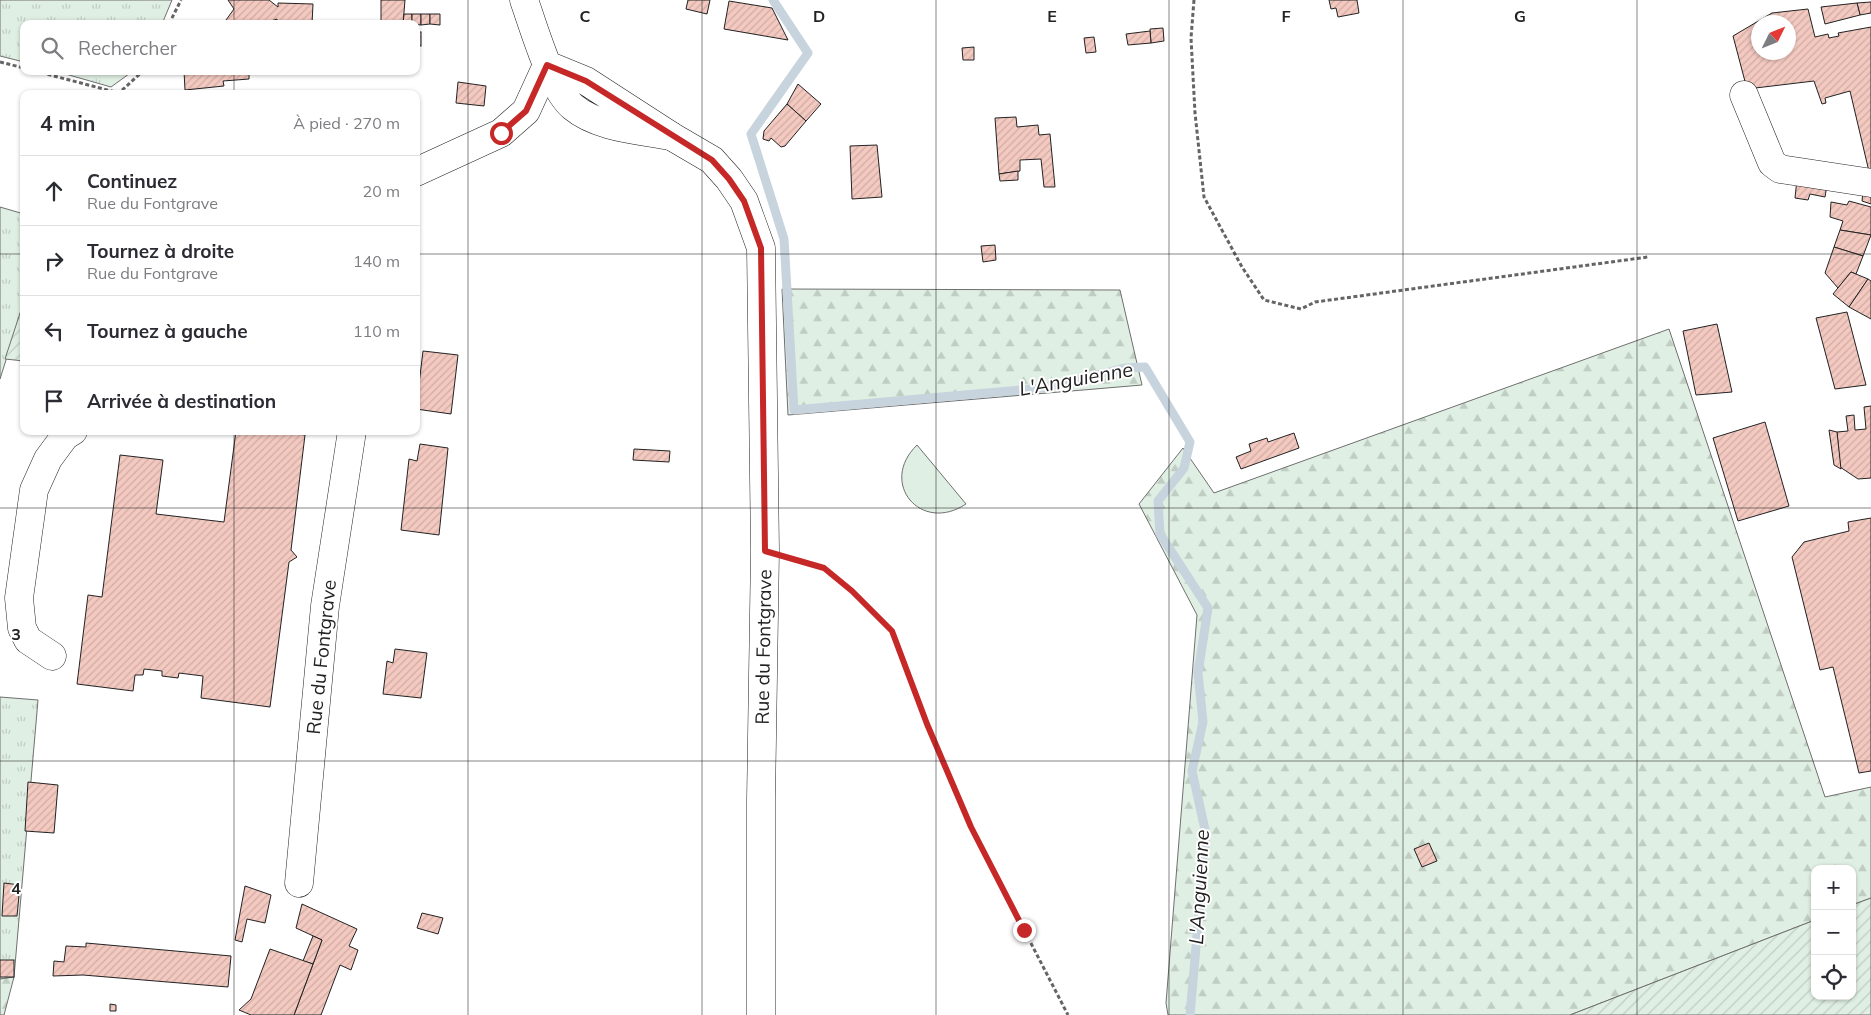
<!DOCTYPE html>
<html lang="fr">
<meta charset="utf-8">
<style>
body{margin:0;font-family:Mulish,sans-serif;background:#f7f7f7;color:#2b2b33}
.controls{position:absolute;right:15px;bottom:15px;display:grid;overflow:hidden;border-radius:10px;box-shadow:0 1px 4px #0004}
.controls button{width:45px;height:45px;display:grid;place-items:center;padding:0;border:0;border-bottom:1px solid #e1e1e2;background:#fff;color:#2b2b33;font:25px sans-serif}
.compass{position:absolute;left:1751px;top:15px;width:45px;height:45px;border-radius:50%;background:#fff;box-shadow:0 1px 4px #0004;rotate:47deg}
.stop{position:absolute;width:15px;height:15px;margin:-11px;border:4px solid #c62828;border-radius:50%;background:#fff}
.stop.end{background:#c62828;border-color:#fff;box-shadow:0 1px 5px #0008}
.list{margin:0;padding:0;list-style:none}
h2{display:flex;justify-content:space-between;align-items:center;height:65px;margin:0;padding:0 20px;font-size:21px}
h2 small{font-size:16px;font-weight:400;color:#7c7c81}
.list li{display:grid;grid-template-columns:32px 1fr auto;gap:15px;align-items:center;box-sizing:border-box;height:70px;padding:0 20px;border-top:1px solid #e1e1e2}
.list b{display:block;font-size:19px;white-space:nowrap}
.list p{margin:0;font-size:16px;white-space:nowrap;color:#7c7c81}
.list em{font-size:16px;font-style:normal;color:#7c7c81}
.icon{flex:none;width:28px;height:28px;fill:none;stroke:currentColor;stroke-width:2;stroke-linecap:round;stroke-linejoin:round}
.map{position:relative;flex:none;width:1871px;height:1015px;overflow:hidden}
.search{position:absolute;background:#fff;box-shadow:0 1px 4px #0004;left:20px;top:20px;width:400px;height:55px;display:flex;align-items:center;gap:12px;box-sizing:border-box;padding:0 18px;border-radius:10px;color:#7c7c81;font-size:19px}
.panel{position:absolute;background:#fff;box-shadow:0 1px 4px #0004;left:20px;top:90px;width:400px;height:345px;border-radius:10px}
.map>svg:first-child{display:block}
</style>
<div class="map">
<svg width="1871" height="1015" viewBox="0 0 1871 1015">
<defs>
<pattern id="grass-tufts" width="24" height="20" patternUnits="userSpaceOnUse" patternTransform="scale(1.25)"><rect width="24" height="20" fill="#e0efe3"/><path d="M3 7l-1-3M5 7V3M7 7l1-3M15 17l-1-3M17 17v-4M19 17l1-3" fill="none" stroke="#c0cdc2"/></pattern>
<pattern id="forest-firs" width="22" height="20" patternUnits="userSpaceOnUse" patternTransform="scale(1.25)"><rect width="22" height="20" fill="#e0efe3"/><path d="M5 1l3.5 6h-7zM16 11l3.5 6h-7z" fill="#c0cdc2"/></pattern>
<pattern id="garden-furrows" width="10" height="10" patternUnits="userSpaceOnUse" patternTransform="scale(1.25)"><rect width="10" height="10" fill="#e0efe3"/><path d="M-1 1l2-2M0 10L10 0M9 11l2-2" fill="none" stroke="#c0cdc2"/></pattern>
<pattern id="building-hatch" width="6" height="6" patternUnits="userSpaceOnUse" patternTransform="scale(1.25)"><rect width="6" height="6" fill="#f3c9c0"/><path d="M-1 1l2-2M0 6l6-6M5 7l2-2" fill="none" stroke="#d0aca5"/></pattern>
</defs>
<rect width="100%" height="100%" fill="#fff"/>
<!-- grass -->
<g fill="url(#grass-tufts)" stroke="#6f6f6f">
<polygon points="0,0 172,0 162,24 24,24 24,62 0,56"/>
<polygon points="55,71 133,71 111,87"/>
<polygon points="0,207 24,214 24,303 0,379"/>
<polygon points="0,697 38,700 14,977 0,979"/>
</g>
<!-- forest -->
<g fill="url(#forest-firs)" stroke="#6f6f6f">
<polygon points="782,289 1120,290 1142,385 788,415"/>
<polygon points="1669,329 1825,797 1871,787 1871,898 1852,905 1852,869 1815,869 1815,920 1570,1015 1168,1015 1166,1003 1197,615 1139,504 1183,448 1214,493"/>
<polygon points="14,977 4,1015 0,1015 0,979"/>
</g>
<!-- park -->
<path fill="#e0efe3" stroke="#6f6f6f" d="M917,445l49,59c-45,30 -88,-21 -49,-59z"/>
<!-- garden -->
<g fill="url(#garden-furrows)" stroke="#6f6f6f">
<polygon points="24,303 24,361 5,359 22,307"/>
<polygon points="1871,898 1871,1015 1570,1015 1815,920 1815,996 1852,996 1852,905"/>
</g>
<g fill="none" stroke-linecap="round" stroke-linejoin="round">
<!-- stream -->
<polyline stroke="#c7d3dd" stroke-width="9" points="773,0 808,53 751,134 784,239 794,410 1043,388 1125,368 1145,367 1190,442 1184,468 1158,501 1160,534 1208,608 1198,673 1203,722 1192,771 1206,834 1190,1015"/>
</g>
<!-- building -->
<g fill="url(#building-hatch)" stroke="#222" fill-rule="evenodd">
<polygon points="228,0 269,0 278,7 278,3 313,4 312,24 277,22 277,19 263,24 231,24 226,20 234,9"/>
<polygon points="381,0 405,0 403,24 381,24"/>
<polygon points="688,0 710,0 707,14 686,9"/>
<polygon points="1329,0 1357,0 1359,13 1338,17 1336,8 1331,9"/>
<polygon points="729,1 772,8 788,40 724,29"/>
<polygon points="1871,2 1871,13 1860,15 1857,3"/>
<polygon points="1857,3 1860,15 1825,24 1821,7"/>
<path d="M1808,9l7,28 13,-3 1,4 10,-2 -1,-3 33,-6v153l-21,-89 -25,7 1,5 -4,1 -8,-23 -67,8 -14,-53 39,-23zM1758,22h30v30h-30z"/>
<polygon points="404,14 412,14 412,24 403,24"/>
<polygon points="412,14 421,14 421,25 412,24"/>
<polygon points="421,14 430,14 430,24 421,25"/>
<polygon points="430,14 440,14 440,25 430,24"/>
<polygon points="1163,28 1164,41 1151,43 1150,29"/>
<polygon points="1150,31 1151,43 1128,45 1126,34"/>
<rect x="416" y="32" width="5" height="14"/>
<polygon points="1094,37 1096,52 1086,53 1084,38"/>
<polygon points="974,47 974,60 963,60 962,48"/>
<polygon points="184,71 249,71 249,79 223,81 224,86 185,90"/>
<polygon points="458,82 486,86 484,106 456,103"/>
<polygon points="798,84 821,104 806,121 787,104"/>
<polygon points="787,104 806,121 785,146 781,147 771,138 769,141 763,139 764,131"/>
<polygon points="1016,117 1017,127 1038,125 1039,135 1050,134 1055,187 1044,187 1041,159 1020,160 1020,171 999,174 995,118"/>
<polygon points="877,145 882,197 852,199 850,146"/>
<polygon points="1018,171 1018,180 1000,181 999,174"/>
<polygon points="1797,179 1827,185 1825,197 1810,194 1808,200 1795,198"/>
<polygon points="1863,191 1871,192 1871,204 1862,201"/>
<polygon points="1849,201 1871,207 1871,235 1840,230 1843,221 1830,217 1831,202 1847,205"/>
<polygon points="1840,230 1871,235 1863,256 1834,247"/>
<polygon points="995,245 996,260 983,262 981,246"/>
<polygon points="1834,247 1863,256 1856,274 1851,272 1838,288 1825,273"/>
<polygon points="1851,272 1868,279 1849,307 1833,294"/>
<polygon points="1868,279 1871,281 1871,319 1849,307"/>
<polygon points="1847,312 1866,385 1835,389 1816,318"/>
<polygon points="1717,324 1732,392 1696,395 1683,331"/>
<polygon points="423,351 458,355 451,414 416,409"/>
<polygon points="1871,406 1871,478 1858,479 1840,467 1837,432 1848,431 1846,416 1854,415 1855,430 1866,429 1864,407"/>
<polygon points="1765,422 1789,506 1738,521 1713,438"/>
<polygon points="1829,430 1837,432 1841,469 1834,465"/>
<polygon points="236,431 274,431 305,435 291,550 297,557 289,562 270,707 201,698 203,676 179,673 178,678 162,676 162,671 144,669 143,675 135,675 133,691 77,684 88,595 102,597 120,455 163,460 156,514 224,522"/>
<polygon points="1294,433 1299,448 1241,469 1236,457 1251,451 1249,444 1267,438 1268,442"/>
<polygon points="420,444 448,448 439,535 401,530 409,459 417,461"/>
<polygon points="634,449 670,451 669,462 633,460"/>
<polygon points="1871,518 1871,771 1859,773 1833,667 1820,670 1792,557 1804,542 1849,531 1848,522"/>
<polygon points="395,649 427,653 421,698 383,694 387,661 393,663"/>
<polygon points="28,782 58,785 54,833 25,831"/>
<polygon points="1429,843 1437,861 1422,867 1414,849"/>
<polygon points="4,883 20,885 17,916 2,916"/>
<polygon points="245,886 271,895 265,923 247,919 242,942 235,940"/>
<polygon points="302,904 357,929 349,946 358,950 351,970 340,965 321,1015 294,1015 322,940 296,928"/>
<polygon points="422,913 443,918 438,934 417,928"/>
<polygon points="313,936 322,940 313,964 303,961"/>
<polygon points="86,943 231,956 228,987 83,975 53,976 54,961 64,962 66,946 86,947"/>
<polygon points="270,949 313,964 294,1015 251,1015 239,1010 251,999"/>
<rect x="0" y="960" width="14" height="17"/>
<polygon points="110,1004 116,1005 116,1011 110,1011"/>
</g>
<g fill="none" stroke-linecap="round" stroke-linejoin="round">
<defs>
<g id="minor">
<path d="M524,0c10,28 27,89 49,107 25,21 67,23 98,29l-85,-55 -39,-16"/>
<polyline points="1744,95 1772,163 1780,169 1871,183"/>
<polyline points="671,136 712,160 729,179 744,201 761,248 765,551 761,800 761,1015"/>
<polyline points="416,172 501,133 526,111 547,65"/>
<polyline points="52,656 28,640 22,628 19,598 34,490 48,459 65,436 73,431"/>
<polyline points="299,883 325,606 352,431"/>
</g>
</defs>
<!-- minor casing -->
<use href="#minor" stroke="#222" stroke-width="29"/>
<!-- path -->
<g stroke="#646464" stroke-width="3" stroke-dasharray="4 2.5" stroke-linecap="butt">
<polyline points="1194,0 1191,38 1195,113 1204,197 1242,267 1264,300 1301,309 1315,302 1648,257"/>
<polyline points="169,24 181,0"/>
<polyline points="0,62 24,68"/>
<polyline points="35,71 119,93 143,71"/>
<polyline points="792,559 824,568 852,591 892,631 927,724 971,827 1068,1015"/>
</g>
<!-- minor -->
<use href="#minor" stroke="#fff" stroke-width="28"/>
</g>
<g fill="none" stroke-linecap="round" stroke-linejoin="round">
<!-- route -->
<polyline stroke="#c62828" stroke-width="6" points="501,133 526,111 547,65 586,81 712,160 729,179 744,201 761,248 765,551 824,568 852,591 892,631 927,724 971,827 1024,930"/>
</g>
<!-- grid -->
<path fill="none" stroke="#222" stroke-width="1" stroke-opacity="0.55" d="M234,0v24M468,0v1015M702,0v1015M936,0v1015M1169,0v1015M1403,0v1015M1637,0v1015M234,71v23M0,254h24M416,254h1455M234,431v584M0,508h1871M0,761h1871"/>
<g text-anchor="middle" stroke-width="4" stroke-linejoin="round" paint-order="stroke">
<!-- street labels -->
<g font-size="19" fill="#222" stroke="#fff">
<text transform="translate(763 647) rotate(-89)" y="7">Rue du Fontgrave</text>
<text transform="translate(321 657) rotate(-84)" y="7">Rue du Fontgrave</text>
</g>
<!-- water labels -->
<g font-size="20" font-style="italic" fill="#222" stroke="#fff">
<text transform="translate(1076 379) rotate(-10)" y="7">L'Anguienne</text>
<text transform="translate(1199 887) rotate(-87)" y="7">L'Anguienne</text>
</g>
</g>
<g font-size="16" text-anchor="middle" font-weight="bold" fill="#222" stroke="#fff" stroke-width="4" stroke-linejoin="round" paint-order="stroke">
<text x="585" y="22">C</text>
<text x="819" y="22">D</text>
<text x="1052" y="22">E</text>
<text x="1286" y="22">F</text>
<text x="1520" y="22">G</text>
<text x="16" y="640">3</text>
<text x="16" y="894">4</text>
</g>
</svg>
<div class="controls">
<button>+</button>
<button>−</button>
<button><svg class="icon" aria-label="locate" viewBox="0 0 24 24"><circle cx="12" cy="12" r="6"/><path d="M12 2v4M12 18v4M2 12h4M18 12h4"/></svg></button>
</div>
<svg class="compass" viewBox="-18 -18 36 36"><path d="M0-13l5 13h-10z" fill="#e53935"/><path d="M0 13l5-13h-10z" fill="#7c7c81"/></svg>
<div class="stop" style="left:501px;top:133px"></div>
<div class="stop end" style="left:1024px;top:930px"></div>
<div class="search"><svg class="icon" aria-label="search" viewBox="0 0 24 24"><circle cx="10" cy="10" r="6"/><path d="M15 15l6 6"/></svg>Rechercher</div>
<section class="panel">
<h2>4 min<small>À pied · 270 m</small></h2>
<ul class="list">
<li><svg class="icon" aria-label="ahead" viewBox="0 0 24 24"><path d="M12 20V5M6 11l6-6 6 6"/></svg><div><b>Continuez</b><p>Rue du Fontgrave</p></div><em>20 m</em></li>
<li><svg class="icon" aria-label="right" viewBox="0 0 24 24"><path d="M7 20v-9h11M14 6l5 5-5 5"/></svg><div><b>Tournez à droite</b><p>Rue du Fontgrave</p></div><em>140 m</em></li>
<li><svg class="icon" aria-label="left" viewBox="0 0 24 24"><path d="M17 20v-9H6M10 6l-5 5 5 5"/></svg><div><b>Tournez à gauche</b></div><em>110 m</em></li>
<li><svg class="icon" aria-label="arrive" viewBox="0 0 24 24"><path d="M6 21V4h12l-3 4 3 4H6"/></svg><div><b>Arrivée à destination</b></div></li>
</ul>
</section>
</div>
